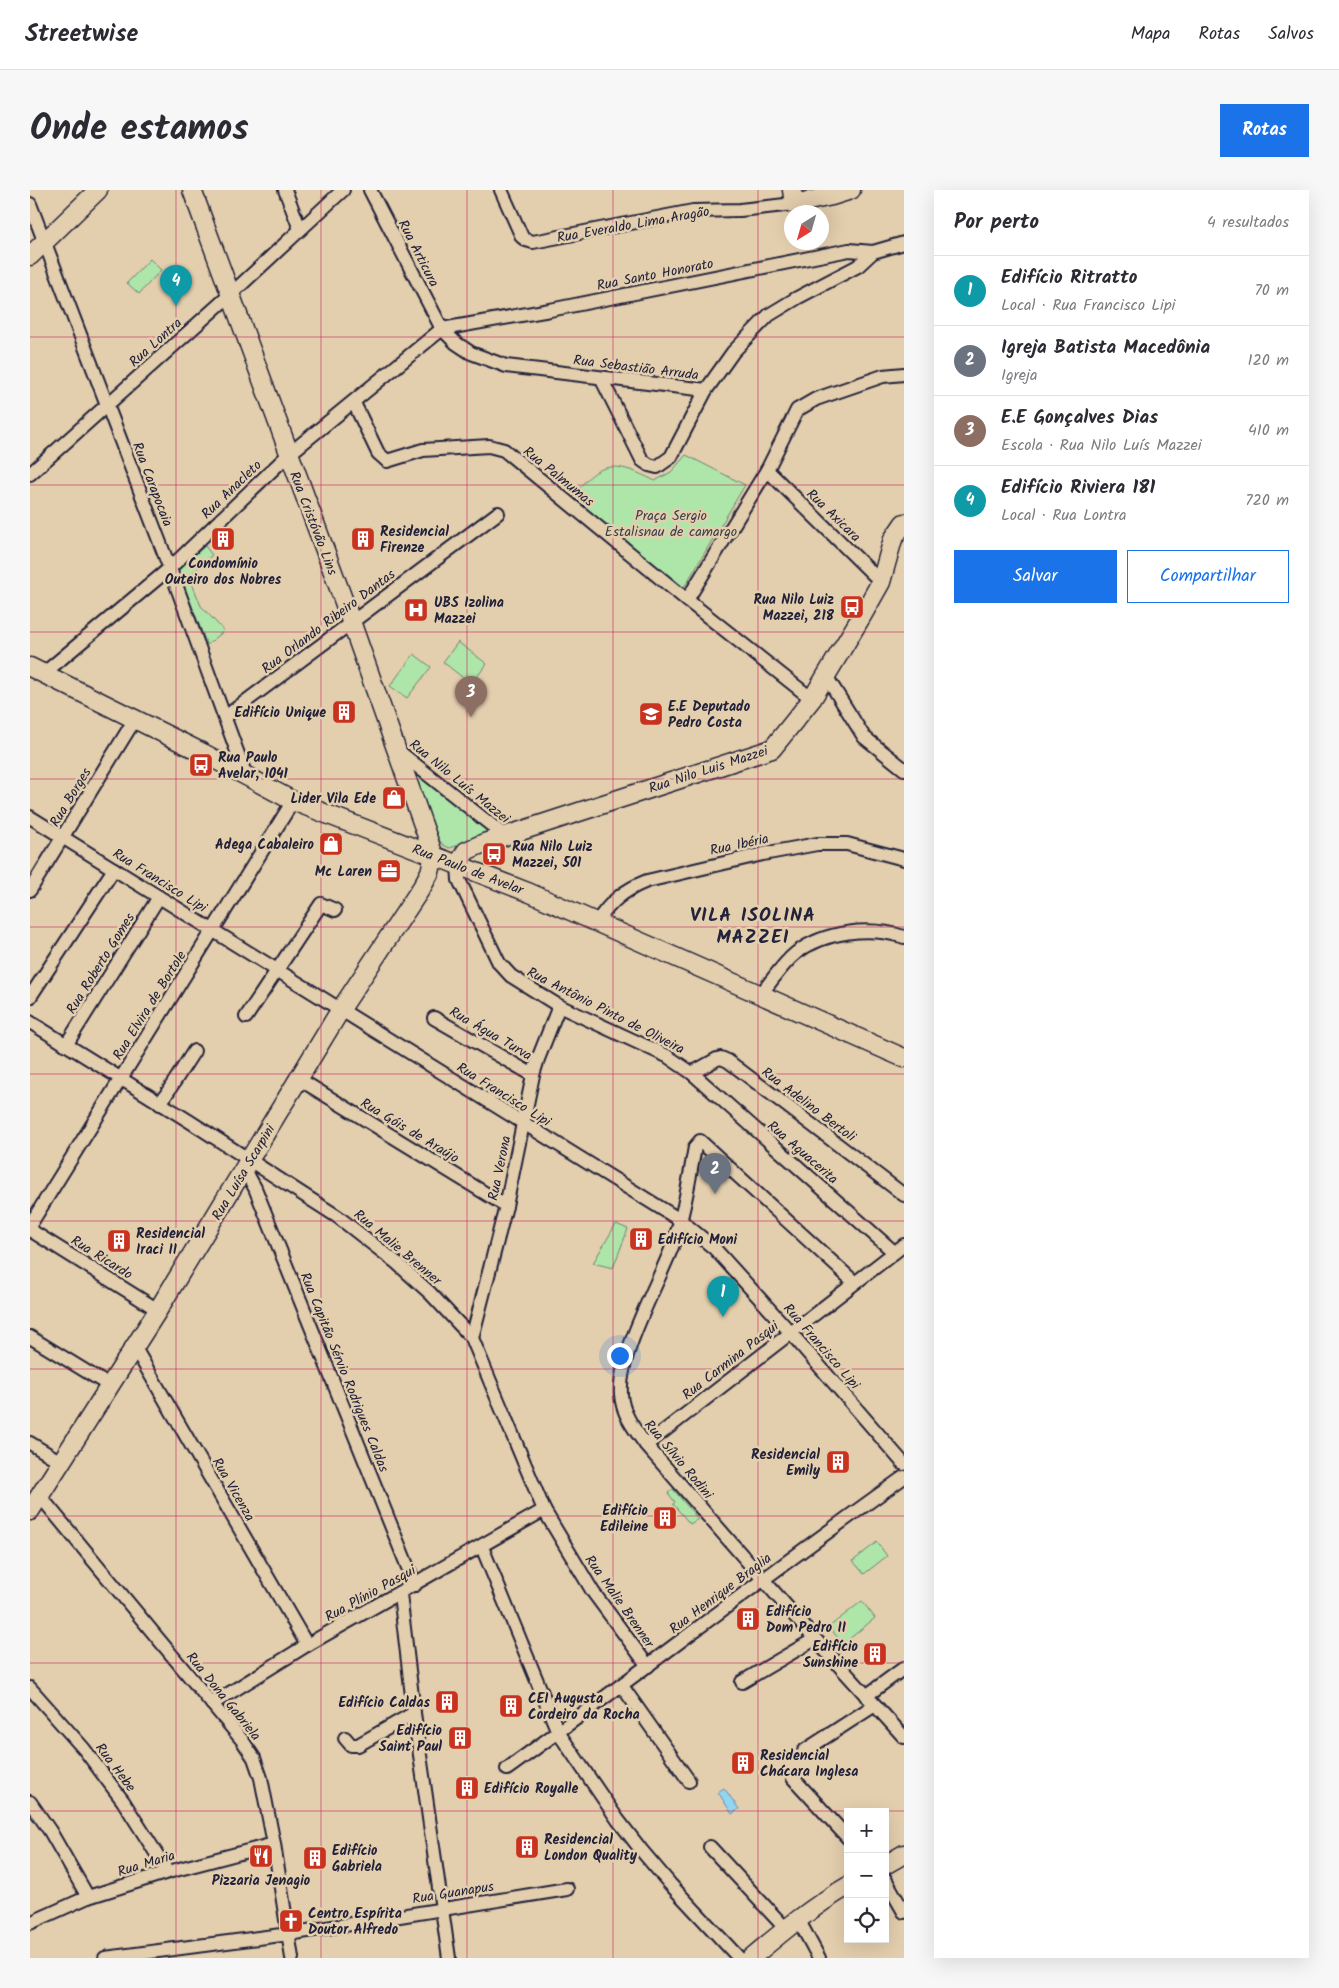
<!DOCTYPE html>
<html lang="pt">
<meta charset="utf-8">
<style>
body{margin:0;font-family:Kalam,sans-serif;background:#f7f7f7;color:#2b2b33}
.controls{position:absolute;right:15px;bottom:15px;display:grid;overflow:hidden;border-radius:0px;box-shadow:0 5px 20px #0002}
.controls button{width:45px;height:45px;display:grid;place-items:center;padding:0;border:0;border-bottom:1px solid #e1e1e2;background:#fff;color:#2b2b33;font:25px sans-serif}
.compass{position:absolute;left:754px;top:15px;width:45px;height:45px;border-radius:50%;background:#fff;box-shadow:0 5px 20px #0002;rotate:217deg}
.you{position:absolute;left:589px;top:1165px;width:18px;height:18px;margin:-12px;border:4px solid #fff;border-radius:50%;background:#1a73e8;box-shadow:0 0 0 8px #1a73e833}
.badge{display:grid;place-items:center;width:32px;height:32px;border-radius:50%;background:#1a73e8;color:#fff;font-size:16px;font-weight:700}
.pin{position:absolute;translate:-50% -41px;filter:drop-shadow(0 1px 2px #0008)}
.pin::after{content:'';position:absolute;top:26px;width:18px;height:15px;background:inherit;clip-path:polygon(0 0,100% 0,50% 100%)}
.list{margin:0;padding:0;list-style:none}
h2{display:flex;justify-content:space-between;align-items:center;height:65px;margin:0;padding:0 20px;font-size:21px}
h2 small{font-size:16px;font-weight:400;color:#7c7c81}
.list li{display:grid;grid-template-columns:32px 1fr auto;gap:15px;align-items:center;box-sizing:border-box;height:70px;padding:0 20px;border-top:1px solid #e1e1e2}
.list b{display:block;font-size:19px;white-space:nowrap}
.list p{margin:0;font-size:16px;white-space:nowrap;color:#7c7c81}
.list em{font-size:16px;font-style:normal;color:#7c7c81}
.actions{display:flex;gap:10px;padding:15px 20px}
.actions a{flex:1;padding:11px 0;border:1px solid #1a73e8;border-radius:0px;text-align:center;font-size:18px;color:#1a73e8}
.actions .main{background:#1a73e8;color:#fff}
.icon{flex:none;width:28px;height:28px;fill:none;stroke:currentColor;stroke-width:2;stroke-linecap:round;stroke-linejoin:round}
.map{position:relative;flex:none;width:874px;height:1768px;overflow:hidden;border-radius:0px}
header{display:flex;align-items:center;gap:30px;box-sizing:border-box;height:70px;padding:0 25px;background:#fff;border-bottom:1px solid #e1e1e2}
header strong{font-size:24px}
nav{display:flex;gap:28px;margin-inline-start:auto;font-size:18px}
.intro{display:flex;align-items:center;justify-content:space-between;box-sizing:border-box;height:120px;padding:0 30px}
h1{margin:0;font-size:35px}
.button{padding:12px 22px;border-radius:0px;background:#1a73e8;color:#fff;font-size:18px;font-weight:700}
main{display:flex;gap:30px;padding:0 30px}
aside{flex:1;background:#fff;border-radius:0px;box-shadow:0 5px 20px #0002}
.map>svg:first-child{display:block}
</style>
<header>
<strong>Streetwise</strong>
<nav><a>Mapa</a><a>Rotas</a><a>Salvos</a></nav>
</header>
<div class="intro"><h1>Onde estamos</h1><a class="button">Rotas</a></div>
<main>
<div class="map">
<svg width="874" height="1768" viewBox="0 0 874 1768">
<rect width="100%" height="100%" fill="#e3cead"/>
<filter id="ink" filterUnits="userSpaceOnUse"><feTurbulence type="fractalNoise" baseFrequency=".02" numOctaves="2"/><feDisplacementMap in="SourceGraphic" scale="10" xChannelSelector="R" yChannelSelector="G"/><feConvolveMatrix kernelMatrix="1 2 1 2 8 2 1 2 1" color-interpolation-filters="sRGB"/></filter>
<g filter="url(#ink)">
<!-- green -->
<g fill="#aee5a8" stroke="#688472">
<polygon points="120,69 131,80 109,104 97,93"/>
<path d="M656,265l59,30 -62,104 -111,-90c25,-40 44,-38 83,-18l16,-9z"/>
<polygon points="175,356 182,365 159,386 171,416 194,441 177,455 148,380"/>
<polygon points="428,452 457,474 441,494 413,472"/>
<polygon points="384,464 401,477 377,508 360,496"/>
<polygon points="381,575 467,642 420,658 413,655 404,643"/>
<polygon points="586,1034 598,1039 583,1078 563,1073"/>
<polygon points="643,1299 668,1329 660,1334 643,1314 645,1312 638,1303"/>
<polygon points="847,1352 857,1366 834,1384 823,1371"/>
<polygon points="832,1411 845,1428 813,1454 799,1437"/>
</g>
<!-- water -->
<polygon fill="#92d5f3" stroke="#658da9" points="694,1598 709,1619 702,1624 688,1602"/>
<g fill="none" stroke-linecap="round" stroke-linejoin="round">
<defs>
<g id="street">
<polyline points="255,0 270,39"/>
<polyline points="340,0 412,139 426,153 441,163 476,176 676,200"/>
<polyline points="471,0 492,47 496,50 503,52 663,21 710,20 764,14"/>
<polyline points="0,14 145,392 216,586"/>
<polyline points="571,188 612,270 619,275 627,277 641,267 676,200 703,162 739,125 767,108 828,76 843,62 874,53"/>
<polyline points="324,213 348,263 357,271 393,260 459,256 474,260 657,410 782,509"/>
<polyline points="737,280 851,392"/>
<polyline points="0,284 201,104 313,0"/>
<polyline points="657,410 737,280 767,220 786,209 853,186 874,184"/>
<polyline points="13,484 140,378 258,265 412,139 520,120 819,60 843,62"/>
<polyline points="796,486 834,547 874,579"/>
<polyline points="195,527 468,323"/>
<polyline points="367,560 475,646"/>
<polyline points="0,627 650,1030 684,1058 760,1142 874,1274"/>
<polyline points="428,675 429,690 469,773 481,786 529,816 637,866 662,883 864,1062"/>
<polyline points="0,700 105,529"/>
<path d="M567,732c13,-20 27,-32 50,-41l116,-27 54,-10h30l57,15"/>
<path d="M730,805c12,-14 22,-31 36,-42 29,-22 74,-27 108,-16"/>
<polyline points="0,807 84,679"/>
<polyline points="216,827 291,714 305,720"/>
<polyline points="404,828 503,885"/>
<polyline points="0,832 159,931 308,1027 367,1073 400,1103 442,1148 514,1320 563,1402 618,1476"/>
<polyline points="36,855 129,707"/>
<polyline points="662,883 687,869 691,868 698,871 874,1005"/>
<polyline points="269,889 476,1016"/>
<polyline points="130,914 164,861"/>
<polyline points="215,980 225,998 385,1395"/>
<polyline points="0,1035 263,611"/>
<polyline points="0,1040 128,1120"/>
<path d="M824,1092l-154,-141 -5,6c-6,33 -11,68 -23,100 -15,39 -54,108 -51,147 1,20 14,36 25,51l169,194 89,98"/>
<polyline points="0,1147 80,1196"/>
<polyline points="442,1148 476,1016 503,885 508,869 529,816"/>
<polyline points="105,1158 277,1455"/>
<polyline points="0,1253 31,1272"/>
<polyline points="616,1255 874,1055"/>
<polyline points="10,1306 212,1550 224,1568 231,1588 244,1654 262,1768"/>
<polyline points="452,1357 528,1542 588,1630 612,1661 640,1694 709,1768"/>
<polyline points="370,1404 384,1523 419,1768"/>
<polyline points="712,1492 785,1449"/>
<polyline points="592,1496 659,1591"/>
<polyline points="0,1498 54,1559 93,1611 138,1682"/>
<polyline points="836,1506 874,1478"/>
<polyline points="182,1514 277,1455 514,1320"/>
<polyline points="315,1548 321,1555 328,1555 384,1523"/>
<polyline points="774,1561 845,1515"/>
<path d="M477,1579c133,-96 263,-197 397,-292"/>
<polyline points="763,1588 818,1648"/>
<polyline points="0,1612 20,1641 58,1707"/>
<polyline points="680,1657 756,1739"/>
<polyline points="855,1689 874,1722"/>
<polyline points="768,1729 789,1768"/>
<polyline points="0,1733 58,1707 138,1682 244,1654"/>
<polyline points="75,1768 259,1744 537,1699"/>
</g>
<g id="secondary">
<polyline points="762,0 764,14 802,6 821,0"/>
<polyline points="0,66 68,0"/>
<polyline points="0,477 173,563 263,611 500,703 874,868"/>
<polyline points="428,675 436,661 454,653 742,559 782,509 833,424 851,392 863,349 874,333"/>
<polyline points="0,1321 128,1120 311,819 392,697 400,682 404,666 317,420 162,0"/>
<polyline points="855,1675 874,1664"/>
<path d="M721,1768c31,-26 62,-52 97,-72"/>
</g>
</defs>
<!-- street casing -->
<use href="#street" stroke="#22223b" stroke-width="16"/>
<!-- secondary casing -->
<use href="#secondary" stroke="#22223b" stroke-width="21"/>
<!-- street -->
<use href="#street" stroke="#e3cead" stroke-width="12"/>
<!-- secondary -->
<use href="#secondary" stroke="#e3cead" stroke-width="18"/>
</g>
</g>
<!-- grid -->
<path fill="none" stroke="#c2185b" stroke-width="1" stroke-opacity="0.55" d="M146,0v1768M291,0v1768M437,0v1768M583,0v1768M728,0v1768M0,147h874M0,295h874M0,442h874M0,589h874M0,737h874M0,884h874M0,1031h874M0,1179h874M0,1326h874M0,1473h874M0,1621h874"/>
<!-- icons -->
<defs>
<symbol id="building-square" viewBox="-11 -11 22 22"><rect x="-9" y="-9" width="18" height="18" rx="4" fill="#c8321e" stroke="#e3cead"/><path d="M-4-6H4V6H1V3H-1V6H-4ZM-2.5-4.3h1.7v1.8h-1.7ZM.8-4.3h1.7v1.8H.8ZM-2.5-1h1.7V.8h-1.7ZM.8-1h1.7V.8H.8Z" fill="#fff"/></symbol>
<symbol id="bus-square" viewBox="-11 -11 22 22"><rect x="-9" y="-9" width="18" height="18" rx="4" fill="#c8321e" stroke="#e3cead"/><path d="M-5-6H5V4H4V6H2V4H-2V6H-4V4H-5ZM-3.5-4V0h7V-4ZM-3.5 1.2v1.5H-2V1.2ZM2 1.2v1.5H3.5V1.2Z" fill="#fff"/></symbol>
<symbol id="hospital-square" viewBox="-11 -11 22 22"><rect x="-9" y="-9" width="18" height="18" rx="4" fill="#c8321e" stroke="#e3cead"/><path d="M-5-5h3v3.5h4V-5h3V5h-3V1.5h-4V5h-3Z" fill="#fff"/></symbol>
<symbol id="school-square" viewBox="-11 -11 22 22"><rect x="-9" y="-9" width="18" height="18" rx="4" fill="#c8321e" stroke="#e3cead"/><path d="M0-5L7-2L0 1L-7-2ZM-4 1L0 2.5L4 1V4Q0 6-4 4Z" fill="#fff"/></symbol>
<symbol id="shop-square" viewBox="-11 -11 22 22"><rect x="-9" y="-9" width="18" height="18" rx="4" fill="#c8321e" stroke="#e3cead"/><path d="M-5-2.5h2.3a2.7 3.5 0 0 1 5.4 0H5L5.5 6h-11ZM-1.5-2.5h3a1.5 2.3 0 0 0-3 0Z" fill="#fff"/></symbol>
<symbol id="office-square" viewBox="-11 -11 22 22"><rect x="-9" y="-9" width="18" height="18" rx="4" fill="#c8321e" stroke="#e3cead"/><path d="M-6-3h4V-5.5h4V-3h4V5H-6ZM-1-4.5V-3h2v-1.5ZM-6 0V1H6V0Z" fill="#fff"/></symbol>
<symbol id="restaurant-square" viewBox="-11 -11 22 22"><rect x="-9" y="-9" width="18" height="18" rx="4" fill="#c8321e" stroke="#e3cead"/><path d="M-5-6h1v4h1v-4h1v4h1v-4h1v5L-1.5 .5V6h-2V.5L-5-1ZM5-6V6H3V1.5H1.5Q1.5-4 5-6Z" fill="#fff"/></symbol>
<symbol id="church-square" viewBox="-11 -11 22 22"><rect x="-9" y="-9" width="18" height="18" rx="4" fill="#c8321e" stroke="#e3cead"/><path d="M-1.2-6h2.4v3.5h3.3v2.4h-3.3V6h-2.4V-.1h-3.3v-2.4h3.3Z" fill="#fff"/></symbol>
</defs>
<g fill-rule="evenodd">
<use href="#building-square" x="179" y="335" width="28" height="28"/>
<use href="#building-square" x="319" y="335" width="28" height="28"/>
<use href="#bus-square" x="808" y="403" width="28" height="28"/>
<use href="#hospital-square" x="372" y="406" width="28" height="28"/>
<use href="#building-square" x="300" y="508" width="28" height="28"/>
<use href="#school-square" x="607" y="510" width="28" height="28"/>
<use href="#bus-square" x="157" y="561" width="28" height="28"/>
<use href="#shop-square" x="350" y="594" width="28" height="28"/>
<use href="#shop-square" x="287" y="640" width="28" height="28"/>
<use href="#bus-square" x="450" y="650" width="28" height="28"/>
<use href="#office-square" x="345" y="667" width="28" height="28"/>
<use href="#building-square" x="597" y="1035" width="28" height="28"/>
<use href="#building-square" x="75" y="1037" width="28" height="28"/>
<use href="#building-square" x="794" y="1258" width="28" height="28"/>
<use href="#building-square" x="621" y="1314" width="28" height="28"/>
<use href="#building-square" x="704" y="1415" width="28" height="28"/>
<use href="#building-square" x="831" y="1450" width="28" height="28"/>
<use href="#building-square" x="403" y="1498" width="28" height="28"/>
<use href="#building-square" x="467" y="1502" width="28" height="28"/>
<use href="#building-square" x="416" y="1534" width="28" height="28"/>
<use href="#building-square" x="699" y="1559" width="28" height="28"/>
<use href="#building-square" x="423" y="1584" width="28" height="28"/>
<use href="#building-square" x="483" y="1643" width="28" height="28"/>
<use href="#restaurant-square" x="217" y="1652" width="28" height="28"/>
<use href="#building-square" x="271" y="1654" width="28" height="28"/>
<use href="#church-square" x="247" y="1717" width="28" height="28"/>
</g>
<g text-anchor="middle" stroke-width="5" stroke-linejoin="round" paint-order="stroke">
<!-- street labels -->
<g font-size="14" fill="#22223b" stroke="#e3cead">
<text transform="translate(603 34) rotate(-10)" y="5">Rua Everaldo Lima Aragão</text>
<text transform="translate(389 63) rotate(63)" y="5">Rua Articura</text>
<text transform="translate(625 84) rotate(-11)" y="5">Rua Santo Honorato</text>
<text transform="translate(125 152) rotate(-42)" y="5">Rua Lontra</text>
<text transform="translate(606 177) rotate(7)" y="5">Rua Sebastião Arruda</text>
<text transform="translate(529 286) rotate(39)" y="5">Rua Palmumas</text>
<text transform="translate(123 294) rotate(69)" y="5">Rua Carapocaia</text>
<text transform="translate(201 299) rotate(-44)" y="5">Rua Anacleto</text>
<text transform="translate(804 325) rotate(44)" y="5">Rua Axicara</text>
<text transform="translate(284 333) rotate(69)" y="5">Rua Cristóvão Lins</text>
<text transform="translate(298 431) rotate(-37)" y="5">Rua Orlando Ribeiro Dantas</text>
<text transform="translate(678 579) rotate(-18)" y="5">Rua Nilo Luis Mazzei</text>
<text transform="translate(430 591) rotate(39)" y="5">Rua Nilo Luís Mazzei</text>
<text transform="translate(40 607) rotate(-59)" y="5">Rua Borges</text>
<text transform="translate(709 654) rotate(-12)" y="5">Rua Ibéria</text>
<text transform="translate(438 679) rotate(21)" y="5">Rua Paulo de Avelar</text>
<text transform="translate(130 690) rotate(32)" y="5">Rua Francisco Lipi</text>
<text transform="translate(70 773) rotate(-58)" y="5">Rua Roberto Gomes</text>
<text transform="translate(119 815) rotate(-58)" y="5">Rua Elvira de Bortole</text>
<text transform="translate(576 820) rotate(27)" y="5">Rua Antônio Pinto de Oliveira</text>
<text transform="translate(461 843) rotate(30)" y="5">Rua Água Turva</text>
<text transform="translate(474 904) rotate(32)" y="5">Rua Francisco Lipi</text>
<text transform="translate(779 914) rotate(37)" y="5">Rua Adelino Bertoli</text>
<text transform="translate(380 940) rotate(31)" y="5">Rua Góis de Araújo</text>
<text transform="translate(773 962) rotate(41)" y="5">Rua Aguacerita</text>
<text transform="translate(469 978) rotate(-78)" y="5">Rua Verona</text>
<text transform="translate(213 982) rotate(-59)" y="5">Rua Luísa Scarpini</text>
<text transform="translate(368 1057) rotate(40)" y="5">Rua Malie Brenner</text>
<text transform="translate(72 1067) rotate(32)" y="5">Rua Ricardo</text>
<text transform="translate(792 1156) rotate(49)" y="5">Rua Francisco Lipi</text>
<text transform="translate(700 1170) rotate(-38)" y="5">Rua Carmina Pasqui</text>
<text transform="translate(315 1182) rotate(68)" y="5">Rua Capitão Sérvio Rodrigues Caldas</text>
<text transform="translate(649 1269) rotate(50)" y="5">Rua Sílvio Rodini</text>
<text transform="translate(204 1299) rotate(60)" y="5">Rua Vicenza</text>
<text transform="translate(340 1403) rotate(-29)" y="5">Rua Plínio Pasqui</text>
<text transform="translate(690 1403) rotate(-37)" y="5">Rua Henrique Braglia</text>
<text transform="translate(590 1411) rotate(55)" y="5">Rua Malie Brenner</text>
<text transform="translate(194 1506) rotate(51)" y="5">Rua Dona Gabriela</text>
<text transform="translate(86 1577) rotate(53)" y="5">Rua Hebe</text>
<text transform="translate(116 1673) rotate(-17)" y="5">Rua Maria</text>
<text transform="translate(423 1702) rotate(-9)" y="5">Rua Guanapus</text>
</g>
<!-- park labels -->
<g font-size="14" fill="#373f4b" stroke="#e3cead">
<text x="641" y="330">Praça Sergio<tspan x="641" dy="16">Estalisnau de camargo</tspan></text>
</g>
<!-- poi labels -->
<g font-size="14" font-weight="bold" fill="#22223b" stroke="#e3cead" text-anchor="start">
<text x="350" y="346">Residencial<tspan x="350" dy="16">Firenze</tspan></text>
<text x="193" y="378" text-anchor="middle">Condomínio<tspan x="193" dy="16">Outeiro dos Nobres</tspan></text>
<text x="804" y="414" text-anchor="end">Rua Nilo Luiz<tspan x="804" dy="16">Mazzei, 218</tspan></text>
<text x="404" y="417">UBS Izolina<tspan x="404" dy="16">Mazzei</tspan></text>
<text x="638" y="521">E.E Deputado<tspan x="638" dy="16">Pedro Costa</tspan></text>
<text x="296" y="527" text-anchor="end">Edifício Unique</text>
<text x="188" y="572">Rua Paulo<tspan x="188" dy="16">Avelar, 1041</tspan></text>
<text x="346" y="613" text-anchor="end">Lider Vila Ede</text>
<text x="284" y="659" text-anchor="end">Adega Cabaleiro</text>
<text x="482" y="661">Rua Nilo Luiz<tspan x="482" dy="16">Mazzei, 501</tspan></text>
<text x="342" y="686" text-anchor="end">Mc Laren</text>
<text x="106" y="1048">Residencial<tspan x="106" dy="16">Iraci II</tspan></text>
<text x="628" y="1054">Edifício Moni</text>
<text x="790" y="1269" text-anchor="end">Residencial<tspan x="790" dy="16">Emily</tspan></text>
<text x="618" y="1325" text-anchor="end">Edifício<tspan x="618" dy="16">Edileine</tspan></text>
<text x="736" y="1426">Edifício<tspan x="736" dy="16">Dom Pedro II</tspan></text>
<text x="828" y="1461" text-anchor="end">Edifício<tspan x="828" dy="16">Sunshine</tspan></text>
<text x="498" y="1513">CEI Augusta<tspan x="498" dy="16">Cordeiro da Rocha</tspan></text>
<text x="400" y="1517" text-anchor="end">Edifício Caldas</text>
<text x="412" y="1545" text-anchor="end">Edifício<tspan x="412" dy="16">Saint Paul</tspan></text>
<text x="730" y="1570">Residencial<tspan x="730" dy="16">Chácara Inglesa</tspan></text>
<text x="454" y="1603">Edifício Royalle</text>
<text x="514" y="1654">Residencial<tspan x="514" dy="16">London Quality</tspan></text>
<text x="302" y="1665">Edifício<tspan x="302" dy="16">Gabriela</tspan></text>
<text x="231" y="1695" text-anchor="middle">Pizzaria Jenagio</text>
<text x="278" y="1728">Centro Espírita<tspan x="278" dy="16">Doutor Alfredo</tspan></text>
</g>
<!-- district labels -->
<g font-size="19" font-weight="bold" letter-spacing="1" fill="#22223b" stroke="#e3cead">
<text x="723" y="731">VILA ISOLINA<tspan x="723" dy="22">MAZZEI</tspan></text>
</g>
</g>
</svg>
<div class="controls">
<button>+</button>
<button>−</button>
<button><svg class="icon" aria-label="locate" viewBox="0 0 24 24"><circle cx="12" cy="12" r="6"/><path d="M12 2v4M12 18v4M2 12h4M18 12h4"/></svg></button>
</div>
<svg class="compass" viewBox="-18 -18 36 36"><path d="M0-13l5 13h-10z" fill="#e53935"/><path d="M0 13l5-13h-10z" fill="#7c7c81"/></svg>
<div class="you"></div>
<div class="pin badge" style="left:693px;top:1127px;background:#0f9aa8">1</div>
<div class="pin badge" style="left:685px;top:1004px;background:#6b7280">2</div>
<div class="pin badge" style="left:441px;top:527px;background:#8d6e63">3</div>
<div class="pin badge" style="left:146px;top:116px;background:#0f9aa8">4</div>
</div>
<aside>
<h2>Por perto<small>4 resultados</small></h2>
<ul class="list">
<li><span class="badge" style="background:#0f9aa8">1</span><div><b>Edifício Ritratto</b><p>Local · Rua Francisco Lipi</p></div><em>70 m</em></li>
<li><span class="badge" style="background:#6b7280">2</span><div><b>Igreja Batista Macedônia</b><p>Igreja</p></div><em>120 m</em></li>
<li><span class="badge" style="background:#8d6e63">3</span><div><b>E.E Gonçalves Dias</b><p>Escola · Rua Nilo Luís Mazzei</p></div><em>410 m</em></li>
<li><span class="badge" style="background:#0f9aa8">4</span><div><b>Edifício Riviera 181</b><p>Local · Rua Lontra</p></div><em>720 m</em></li>
</ul>
<div class="actions"><a class="main">Salvar</a><a>Compartilhar</a></div>
</aside>
</main>
